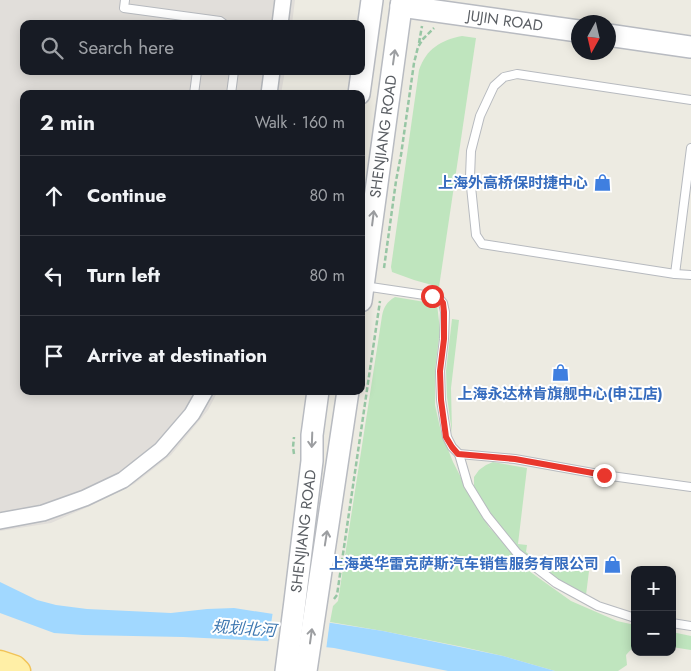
<!DOCTYPE html>
<meta charset="utf-8">
<style>
body{margin:0;font-family:Jost,"Noto Sans SC",sans-serif;background:#242831;color:#f1f3f6}
.controls{position:absolute;right:15px;bottom:15px;display:grid;overflow:hidden;border-radius:10px;box-shadow:0 2px 12px #0003}
.controls button{width:45px;height:45px;display:grid;place-items:center;padding:0;border:0;border-bottom:1px solid #363941;background:#171b24;color:#f1f3f6;font:25px sans-serif}
.compass{position:absolute;left:571px;top:15px;width:45px;height:45px;border-radius:50%;background:#171b24;box-shadow:0 2px 12px #0003;rotate:188deg}
.stop{position:absolute;width:15px;height:15px;margin:-11px;border:4px solid #e9372d;border-radius:50%;background:#fff}
.stop.end{background:#e9372d;border-color:#fff;box-shadow:0 1px 5px #0008}
.list{margin:0;padding:0;list-style:none}
h2{display:flex;justify-content:space-between;align-items:center;height:65px;margin:0;padding:0 20px;font-size:21px}
h2 small{font-size:16px;font-weight:400;color:#9ea1a6}
.list li{display:grid;grid-template-columns:32px 1fr auto;gap:15px;align-items:center;box-sizing:border-box;height:80px;padding:0 20px;border-top:1px solid #363941}
.list b{display:block;font-size:19px;white-space:nowrap}
.list em{font-size:16px;font-style:normal;color:#9ea1a6}
.icon{flex:none;width:28px;height:28px;fill:none;stroke:currentColor;stroke-width:2;stroke-linecap:round;stroke-linejoin:round}
.map{position:relative;flex:none;width:691px;height:671px;overflow:hidden}
.search{position:absolute;background:#171b24;box-shadow:0 2px 12px #0003;left:20px;top:20px;width:345px;height:55px;display:flex;align-items:center;gap:12px;box-sizing:border-box;padding:0 18px;border-radius:10px;color:#9ea1a6;font-size:19px}
.panel{position:absolute;background:#171b24;box-shadow:0 2px 12px #0003;left:20px;top:90px;width:345px;height:305px;border-radius:10px}
.map>svg:first-child{display:block}
</style>
<div class="map">
<svg width="691" height="671" viewBox="0 0 691 671">
<rect width="100%" height="100%" fill="#edebe2"/>
<!-- industrial -->
<polygon fill="#e1deda" points="0,0 295,0 292,24 24,24 24,71 285,71 281,94 24,94 24,391 218,391 208,410 171,455 134,484 90,506 51,523 0,531"/>
<!-- green -->
<g fill="#bfe5be">
<path d="M462,36l14,2 -37,249 -25,-7 -22,-8 -1,-5 28,-197c7,-21 22,-30 43,-34z"/>
<path d="M395,297l42,7 3,26 -5,40v35l6,27 12,30 17,33 19,32 40,44 42,30 46,20 18,4v20l-9,10 1,10 -9,6h-63l-52,-15 -40,-9 -80,-16 -53,-9 3,-16 5,-5 44,-285c2,-10 5,-14 13,-19z"/>
<polygon points="452,319 459,320 451,388 452,433 447,397 446,371"/>
<polygon points="493,462 527,468 518,544 527,545 526,552 539,563 546,563 589,571 586,595 559,582 520,551 511,541 483,503 474,486 474,477 479,470 486,465"/>
<polygon points="672,632 691,636 691,650 672,647"/>
</g>
<!-- water -->
<polygon fill="#a1d8ff" points="0,582 37,600 56,605 87,609 171,613 207,609 234,608 383,631 503,656 555,671 448,671 334,648 266,641 183,637 83,635 54,633 0,613"/>
<!-- pier -->
<polygon fill="#edebe2" points="273,611 330,620 326,650 268,643"/>
<g fill="none" stroke-linecap="round" stroke-linejoin="round">
<defs>
<g id="lane">
<polyline points="125,0 124,8 220,21 224,24"/>
<polyline points="194,94 197,71"/>
<polyline points="231,94 234,71"/>
<polyline points="691,100 517,74 504,77 494,86 480,116 471,151 470,177 476,235 482,244 675,274 691,275"/>
<polyline points="675,274 691,148"/>
<polyline points="364,286 438,297 443,303 445,312 444,339 440,371 441,400 447,437 452,447 459,454 515,459 604,475 691,487"/>
<polyline points="459,454 468,485 487,516 517,553 556,583 598,606 635,618"/>
<polyline points="672,623 691,626"/>
</g>
<g id="street">
<polyline points="280,24 283,0"/>
<polyline points="269,94 272,71"/>
<polyline points="0,521 43,513 85,498 123,480 161,450 192,414 205,391"/>
</g>
<g id="secondary">
<path id="s1" d="M401,6l177,25"/>
<polyline points="608,35 691,47"/>
<polyline points="359,94 372,0"/>
<path id="s2" d="M361,301l41,-301"/>
<path id="s3" d="M286,671l9,-70 17,-140v-26l6,-44"/>
<polyline points="306,671 348,391"/>
</g>
<polyline id="primary" points="0,662 15,667 19,671"/>
</defs>
<!-- lane casing -->
<use href="#lane" stroke="#b7babf" stroke-width="10"/>
<!-- street casing -->
<use href="#street" stroke="#b7babf" stroke-width="18"/>
<!-- secondary casing -->
<use href="#secondary" stroke="#b8bbc1" stroke-width="24"/>
<!-- primary casing -->
<use href="#primary" stroke="#f1c357" stroke-width="25"/>
<!-- path -->
<g stroke="#97c6a4" stroke-width="2.5" stroke-dasharray="5 2.5" stroke-linecap="butt">
<polyline points="419,43 422,26"/>
<polyline points="384,268 396,181 401,155 414,63 418,47 423,39 434,28"/>
<polyline points="294,454 293,447 294,437"/>
<polyline points="334,599 337,595 380,301"/>
</g>
<!-- lane -->
<use href="#lane" stroke="#fff" stroke-width="8"/>
<!-- street -->
<use href="#street" stroke="#fff" stroke-width="15"/>
<!-- secondary -->
<use href="#secondary" stroke="#fff" stroke-width="21"/>
<!-- primary -->
<use href="#primary" stroke="#ffefa6" stroke-width="22"/>
</g>
<!-- one-way arrows -->
<defs><path id="oneway-shaft" d="M-6 0H5M1.5-3L5.5 0L1.5 3" fill="none" stroke-width="1.6" stroke-linecap="round" stroke-linejoin="round" transform="scale(1.25)"/></defs>
<g stroke="#9c9ea1">
<use href="#oneway-shaft" transform="translate(394 57) rotate(-82)"/>
<use href="#oneway-shaft" transform="translate(373 218) rotate(-83)"/>
<use href="#oneway-shaft" transform="translate(312 440) rotate(92)"/>
<use href="#oneway-shaft" transform="translate(326 538) rotate(-81)"/>
<use href="#oneway-shaft" transform="translate(311 636) rotate(-82)"/>
</g>
<g fill="none" stroke-linecap="round" stroke-linejoin="round">
<!-- route -->
<polyline stroke="#e9372d" stroke-width="6" points="432,296 438,297 443,303 444,312 444,339 440,371 441,400 446,437 452,447 458,454 515,459 604,475"/>
</g>
<!-- icons -->
<defs>
<symbol id="shop-bare" viewBox="-9 -9 18 18"><path d="M-5-2.5h2.3a2.7 3.5 0 0 1 5.4 0H5L5.5 6h-11ZM-1.5-2.5h3a1.5 2.3 0 0 0-3 0Z" fill="#3f7fe0" stroke="#fff" stroke-width="2.5" paint-order="stroke"/></symbol>
</defs>
<g fill-rule="evenodd">
<use href="#shop-bare" x="590" y="170" width="25" height="25"/>
<use href="#shop-bare" x="548" y="360" width="25" height="25"/>
<use href="#shop-bare" x="600" y="552" width="25" height="25"/>
</g>
<g text-anchor="middle" stroke-width="4" stroke-linejoin="round" paint-order="stroke">
<!-- street labels -->
<g font-size="15" fill="#5a5e63" stroke="#fff">
<text dy="5" stroke="none"><textPath href="#s1" startOffset="105">JUJIN ROAD</textPath></text>
<text dy="5" stroke="none"><textPath href="#s2" startOffset="166">SHENJIANG ROAD</textPath></text>
<text dy="5" stroke="none"><textPath href="#s3" startOffset="141">SHENJIANG ROAD</textPath></text>
</g>
<!-- shop labels -->
<g font-size="15" font-weight="bold" fill="#366cbe" stroke="#fff" text-anchor="end">
<text x="588" y="188">上海外高桥保时捷中心</text>
<text x="560" y="399" text-anchor="middle">上海永达林肯旗舰中心(申江店)</text>
<text x="599" y="569">上海英华雷克萨斯汽车销售服务有限公司</text>
</g>
<!-- water labels -->
<g font-size="16" font-style="italic" fill="#3e78b1" stroke="#fff">
<text transform="translate(244 628) rotate(4)" y="6">规划北河</text>
</g>
</g>
</svg>
<div class="controls">
<button>+</button>
<button>−</button>
</div>
<svg class="compass" viewBox="-18 -18 36 36"><path d="M0-13l5 13h-10z" fill="#e53935"/><path d="M0 13l5-13h-10z" fill="#9ea1a6"/></svg>
<div class="stop" style="left:432px;top:296px"></div>
<div class="stop end" style="left:604px;top:475px"></div>
<div class="search"><svg class="icon" aria-label="search" viewBox="0 0 24 24"><circle cx="10" cy="10" r="6"/><path d="M15 15l6 6"/></svg>Search here</div>
<section class="panel">
<h2>2 min<small>Walk · 160 m</small></h2>
<ul class="list">
<li><svg class="icon" aria-label="ahead" viewBox="0 0 24 24"><path d="M12 20V5M6 11l6-6 6 6"/></svg><div><b>Continue</b></div><em>80 m</em></li>
<li><svg class="icon" aria-label="left" viewBox="0 0 24 24"><path d="M17 20v-9H6M10 6l-5 5 5 5"/></svg><div><b>Turn left</b></div><em>80 m</em></li>
<li><svg class="icon" aria-label="arrive" viewBox="0 0 24 24"><path d="M6 21V4h12l-3 4 3 4H6"/></svg><div><b>Arrive at destination</b></div></li>
</ul>
</section>
</div>
